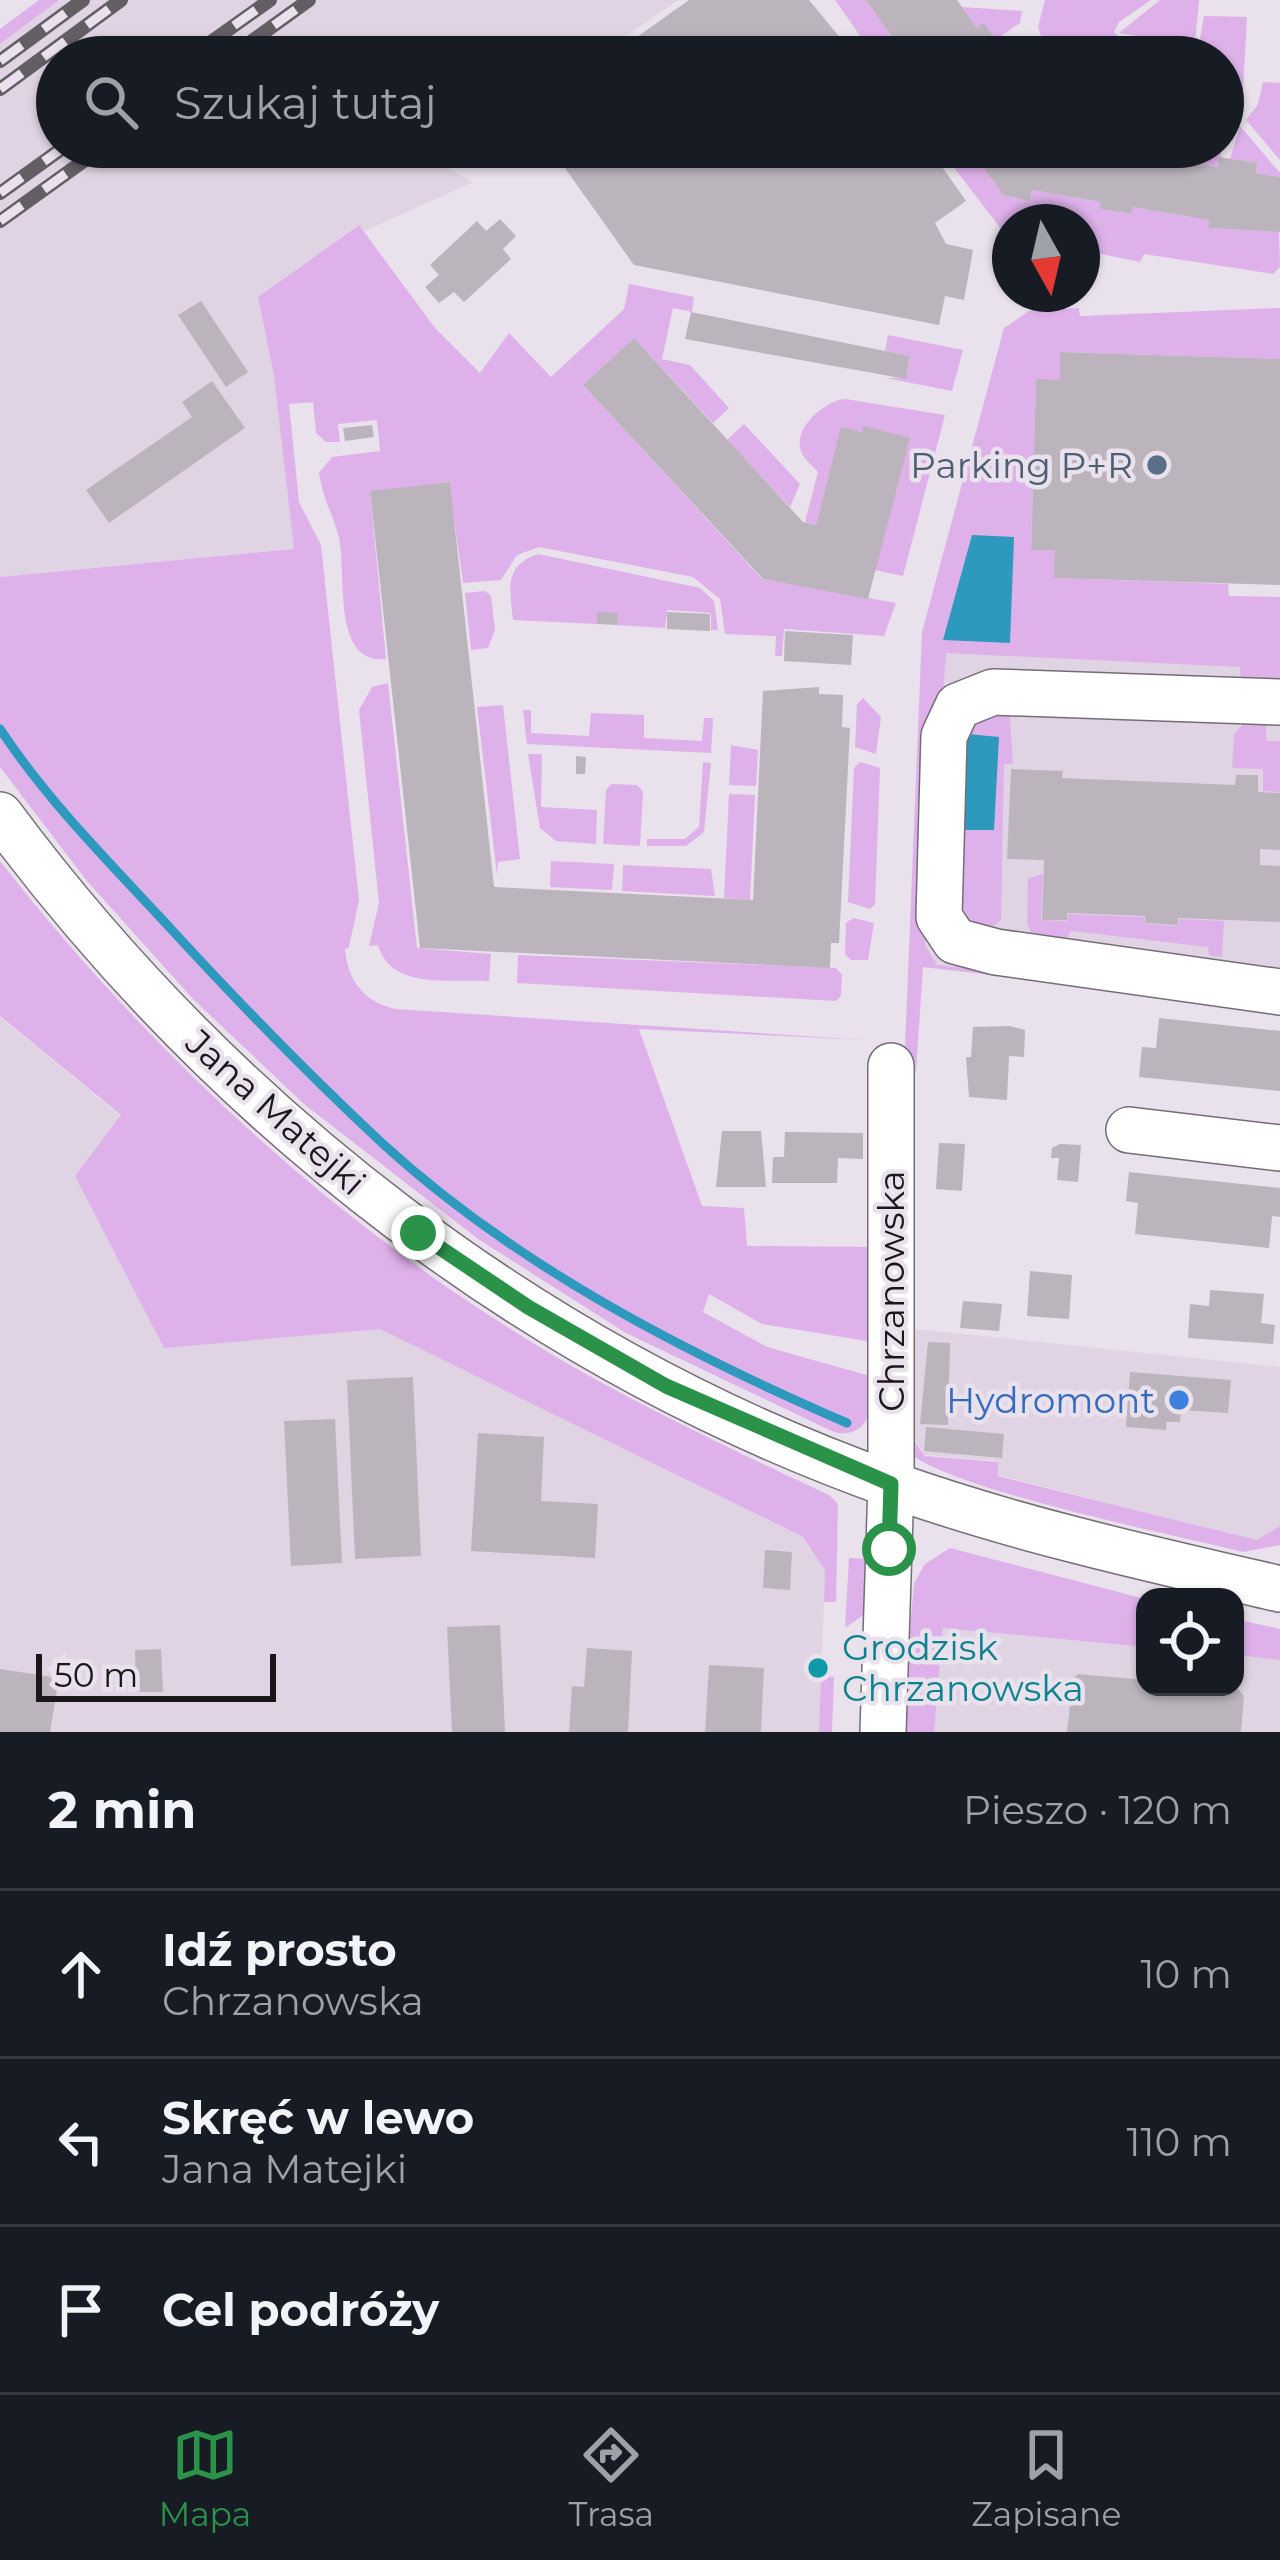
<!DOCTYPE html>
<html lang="pl">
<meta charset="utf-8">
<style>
body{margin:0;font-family:Montserrat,sans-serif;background:#242831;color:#f1f3f6}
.controls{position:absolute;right:36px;bottom:36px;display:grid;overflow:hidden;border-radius:24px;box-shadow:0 3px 9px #0004}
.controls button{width:108px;height:108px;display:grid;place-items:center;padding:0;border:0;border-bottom:3px solid #363941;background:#171b24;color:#f1f3f6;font:60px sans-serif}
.compass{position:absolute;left:992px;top:204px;width:108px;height:108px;border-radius:50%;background:#171b24;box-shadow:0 3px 9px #0004;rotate:172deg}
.scale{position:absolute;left:36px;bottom:30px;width:240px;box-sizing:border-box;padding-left:12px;border:6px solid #1a171b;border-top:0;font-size:33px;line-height:42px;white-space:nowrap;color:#1a171b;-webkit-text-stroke:9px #e9e1eb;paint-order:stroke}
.stop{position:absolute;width:36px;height:36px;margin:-27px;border:9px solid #2b9249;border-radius:50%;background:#fff}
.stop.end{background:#2b9249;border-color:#fff;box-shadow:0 3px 12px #0008}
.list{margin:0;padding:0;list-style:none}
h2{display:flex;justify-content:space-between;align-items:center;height:156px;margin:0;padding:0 48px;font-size:51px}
h2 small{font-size:39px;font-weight:400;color:#9ea1a6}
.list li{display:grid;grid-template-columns:78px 1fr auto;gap:36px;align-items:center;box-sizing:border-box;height:168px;padding:0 48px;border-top:3px solid #363941}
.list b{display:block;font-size:45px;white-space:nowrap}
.list p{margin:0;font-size:39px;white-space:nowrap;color:#9ea1a6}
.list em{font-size:39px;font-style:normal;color:#9ea1a6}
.icon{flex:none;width:66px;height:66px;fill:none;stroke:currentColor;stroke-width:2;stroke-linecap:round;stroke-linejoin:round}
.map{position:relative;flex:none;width:1280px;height:1732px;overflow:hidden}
.search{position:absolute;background:#171b24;box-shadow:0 3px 9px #0004;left:36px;right:36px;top:36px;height:132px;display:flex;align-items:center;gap:30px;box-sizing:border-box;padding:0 42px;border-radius:66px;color:#9ea1a6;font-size:45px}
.sheet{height:660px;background:#171b24}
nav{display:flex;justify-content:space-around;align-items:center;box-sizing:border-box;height:168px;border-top:3px solid #363941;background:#171b24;font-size:33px;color:#9ea1a6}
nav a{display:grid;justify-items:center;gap:6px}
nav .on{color:#2b9249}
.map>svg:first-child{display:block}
</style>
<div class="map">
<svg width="1280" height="1732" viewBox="0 0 1280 1732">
<rect width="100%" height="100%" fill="#e9e1eb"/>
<!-- built -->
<g fill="#e0d4e4">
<polygon points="59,0 678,0 596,57 57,57 57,147 466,147 442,165 473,182 365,231 358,225 258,297 274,376 294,549 0,577 0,44"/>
<polygon points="938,650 1280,665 1280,1007 923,967"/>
<polygon points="0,1017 380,1329 803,1537 825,1570 822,1661 814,1662 814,1674 821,1676 819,1732 0,1732"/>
<polygon points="915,1329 1280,1367 1280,1526 1258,1540 997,1475 998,1461 925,1455 913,1437"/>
<polygon points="943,1628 1145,1647 1145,1687 1235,1687 1235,1655 1280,1660 1280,1732 934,1732"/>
</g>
<!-- green -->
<g fill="#dfb1ea">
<polygon points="39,0 59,0 0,44 0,29"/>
<polygon points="835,0 866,0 906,57 875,57"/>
<polygon points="1045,0 1151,0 1119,22 1114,32 1123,41 1152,45 1150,57 1048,57 1038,27"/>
<polygon points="1160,0 1199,0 1195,45 1119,33"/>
<polygon points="962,7 1022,11 1020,23 995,40 984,24 977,28"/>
<polygon points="1204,16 1247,17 1243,91 1223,115 1223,57 1158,57 1159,46 1198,49"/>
<polygon points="1263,82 1280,83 1280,160 1246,120 1258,104"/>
<polygon points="1240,126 1280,173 1280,177 1256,173 1257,163 1230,159"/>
<polygon points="1225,133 1218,167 1148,155 1149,147 1223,147"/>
<polygon points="938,147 969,147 1003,195 1030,201 1032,190 1101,202 1101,209 1130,214 1132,207 1209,220 1208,228 1279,232 1280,267 1273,274 1144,254 1140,262 1082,250 1082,222 1010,222 1010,235 1005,234"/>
<path d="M359,225l76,103 45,45 29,-40 42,44 73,-68 5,-25 65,13 -2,15 -19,-4 -11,51 28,6 39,43 -16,15 -79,-85 -51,47 179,194 134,24 -12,33 -100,-7 -2,27h-7l1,-20 -51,-2 -5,-35 -27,-22 -154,-30 -22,8 -16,25 -38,3 -14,-101 -79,10 16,167c-55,6 -39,-86 -47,-121 -6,-24 -16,-38 -20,-65l13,-16 48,-6 -3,-31 -39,4 2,18h-14l-10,-9 -3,-31 -24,2 10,98 22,43 38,355 -10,47 -4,2c3,32 18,52 50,60l470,31 -226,-11 63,177 42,2 3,38 124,1 2,95 -111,-18 -53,-30 -6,18 64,35 103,29c8,27 -2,65 -36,56l-208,-99 -148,-94 -174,-135 -111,-105 -106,-118 -87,-114v-190l294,-28 -20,-173 -16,-79z"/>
<polygon points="1079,308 1080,316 1280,308 1280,359 1061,352 1060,380 1036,380 1031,549 1055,550 1055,578 1228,584 1229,596 1280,597 1280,687 1241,684 1240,667 946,653 925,945 937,965 1280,1001 1192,998 923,967 916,1071 904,1071 922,632 1004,328 1029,311"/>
<polygon points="888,335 963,350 952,391 886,378 906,378 910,356 885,351"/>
<path d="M845,399l100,16 -42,161 -28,-6 -13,-138 -20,-4 -26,97 -11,-3 13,-50c-7,-8 -17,-15 -18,-25 -4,-22 27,-47 45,-48z"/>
<polygon points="744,424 800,484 790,507 727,440"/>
<path d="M538,554l162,34 14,13 4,29h-7v-17l-44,-3 -2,18 -48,-3v-11l-19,-1 -1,11 -84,-4c-3,-30 -10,-54 25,-66z"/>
<polygon points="485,591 491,596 495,630 488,648 471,650 465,593"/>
<path d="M388,683l29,265 74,6 -2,27c-38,-2 -99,9 -111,-36l-9,1 10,-43 -20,-193 13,-23z"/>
<polygon points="863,698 881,717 876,754 855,747 857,704"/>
<polygon points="503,705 520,859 498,862 497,875 477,707"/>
<polygon points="523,710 531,710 531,733 589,736 591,713 644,715 644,738 702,741 704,718 713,718 711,753 527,744"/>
<polygon points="996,710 1010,717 1013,764 1004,764 1001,920 986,932 961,927 960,731"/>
<polygon points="1246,721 1266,722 1266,741 1280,741 1280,792 1263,791 1263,769 1232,768 1234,734"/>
<polygon points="731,745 758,750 756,786 729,785"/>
<polygon points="528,754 542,754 541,807 597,810 596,844 556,841 540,828"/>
<polygon points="703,762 711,763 704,832 686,846 647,846 647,839 685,839 699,827"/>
<polygon points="860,762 880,768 875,904 870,909 848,902 854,768"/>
<polygon points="611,784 637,785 643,792 640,846 603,844 606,790"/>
<polygon points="729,794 755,795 750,900 724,898"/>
<path d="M0,861c152,194 334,363 546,490 91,54 187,99 283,144l9,9 -2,98h-12l1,-32 -22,-33 -423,-208 -216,19 -89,-172 46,-61 -121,-99z"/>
<polygon points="551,861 614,864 612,890 550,887"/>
<polygon points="623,865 711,869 715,896 622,891"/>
<polygon points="1043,874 1041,920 1067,921 1068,914 1144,917 1145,924 1178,926 1179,919 1224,921 1222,957 1209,955 1208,947 1071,931 1065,940 1035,940 1027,924 1028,879"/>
<polygon points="853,918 874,923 868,960 851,960 845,954 846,923"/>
<polygon points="518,955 836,968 842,975 841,996 836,1001 517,983"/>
<path d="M899,1327l15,3 -2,108 13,18 73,6v14l259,64 23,-14v19l-37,7c-66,-17 -300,-63 -338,-103z"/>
<polygon points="950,1548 1145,1599 1145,1647 943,1628 934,1732 901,1732 914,1583 925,1564"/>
<polygon points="849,1558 869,1559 868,1612 845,1628"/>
<polygon points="1235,1619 1280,1629 1280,1660 1235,1655"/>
<polygon points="821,1676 834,1677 832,1732 819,1732"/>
</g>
<!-- water -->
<g fill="#2d99bd">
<polygon points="972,535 1014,537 1010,643 943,640"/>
<polygon points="968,734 999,737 994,830 961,830"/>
</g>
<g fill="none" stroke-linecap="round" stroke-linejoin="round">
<!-- stream -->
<path stroke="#2d99bd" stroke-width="9" d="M0,729c49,74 112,136 171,200 68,74 138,146 211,214 133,122 301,209 465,280"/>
</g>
<!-- building -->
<g fill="#bbb4bd">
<polygon points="689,0 809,0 856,57 609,57"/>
<polygon points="866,0 957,0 977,28 984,23 1001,48 994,53 997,57 906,57"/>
<polygon points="550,147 928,147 966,201 935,223 946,244 973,250 964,300 945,296 939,325 634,265"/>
<polygon points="969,147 1149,147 1148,155 1218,167 1219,157 1257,163 1256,173 1280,177 1280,232 1208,228 1209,220 1132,207 1131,214 1100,209 1101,202 1032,190 1030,201 1003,195"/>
<polygon points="500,219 516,236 503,249 511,259 464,302 454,292 439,303 425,287 439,275 430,265 477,221 486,231"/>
<polygon points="201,301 248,372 226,387 178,315"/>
<polygon points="691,312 910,356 906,379 685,339"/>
<polygon points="634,338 803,522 816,525 841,427 862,432 864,426 910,438 868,599 763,579 583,385"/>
<polygon points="1060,352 1280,359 1280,585 1054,578 1055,550 1031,550 1036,379 1060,380"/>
<polygon points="212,381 245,428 109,523 86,490 192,417 182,402"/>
<polygon points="372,425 374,437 345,441 343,428"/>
<polygon points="450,482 494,887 753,900 763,691 819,687 819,694 843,695 842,727 850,728 839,943 831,943 830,968 420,948 370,491"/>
<polygon points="597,612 618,613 617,625 597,624"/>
<polygon points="667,612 710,614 710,631 667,629"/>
<polygon points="785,631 853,635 851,665 784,661"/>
<polygon points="576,756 586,757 585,774 576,774"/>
<polygon points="1011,769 1063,771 1062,778 1235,785 1236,775 1258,775 1258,792 1280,793 1280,850 1260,849 1260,865 1280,866 1280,922 1178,918 1178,925 1145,923 1145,916 1067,913 1067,920 1042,920 1044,860 1007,859"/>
<polygon points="1159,1018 1280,1031 1280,1091 1139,1077 1142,1047 1156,1048"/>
<polygon points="1010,1026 1025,1030 1024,1057 1009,1056 1007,1100 969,1097 966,1057 971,1057 973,1027"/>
<polygon points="722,1131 761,1131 766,1187 716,1187"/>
<polygon points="785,1132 863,1133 863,1159 838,1158 837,1183 772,1183 773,1157 784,1157"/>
<polygon points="939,1143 965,1144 962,1191 936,1189"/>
<polygon points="1060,1144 1081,1145 1078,1182 1057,1180 1059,1158 1051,1158 1052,1148"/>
<polygon points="1129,1172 1280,1188 1280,1217 1272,1216 1269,1248 1135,1234 1138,1203 1126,1201"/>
<polygon points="1030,1271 1072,1275 1069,1319 1027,1316"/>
<polygon points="1210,1290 1264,1294 1261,1323 1275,1325 1273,1344 1188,1338 1190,1304 1209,1306"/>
<polygon points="963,1301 1002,1304 999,1331 960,1328"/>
<polygon points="928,1342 950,1343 948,1425 920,1424"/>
<polygon points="1130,1372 1231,1380 1228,1413 1181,1410 1180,1422 1166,1422 1166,1430 1126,1427"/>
<polygon points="413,1377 421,1556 355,1559 347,1380"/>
<polygon points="335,1419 342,1563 291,1566 284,1421"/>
<polygon points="926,1427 1004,1434 1002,1458 924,1451"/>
<polygon points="478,1433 544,1437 541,1501 598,1504 595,1558 471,1551"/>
<polygon points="765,1550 792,1552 790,1590 763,1588"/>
<polygon points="500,1625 505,1732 452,1732 447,1627"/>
<polygon points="587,1648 632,1651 628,1732 569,1732 572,1686 584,1687"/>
<polygon points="161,1649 163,1692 136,1692 135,1650"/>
<polygon points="709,1665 764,1668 761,1732 705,1732"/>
<polygon points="0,1669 59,1678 50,1732 0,1732"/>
<polygon points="1078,1674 1145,1680 1145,1687 1238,1689 1244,1696 1241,1732 1067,1732 1073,1679"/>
</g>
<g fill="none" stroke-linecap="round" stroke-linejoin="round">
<defs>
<g id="minor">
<polyline points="1280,702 993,692 958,706 944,736 939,917 955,941 996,952 1280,992"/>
<path d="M0,815c225,303 537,545 895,671 125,44 255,73 385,103"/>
<polyline points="1129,1130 1280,1148"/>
<polyline points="883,1732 891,1484 891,1066"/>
</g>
</defs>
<!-- minor casing -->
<use href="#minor" stroke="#746d76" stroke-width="48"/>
<!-- minor -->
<use href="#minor" stroke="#fff" stroke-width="45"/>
<defs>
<g id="rail">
<polyline points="190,57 270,0"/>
<polyline points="230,57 309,0"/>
<polyline points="0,61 83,0"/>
<polyline points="0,89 121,0"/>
<polyline points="0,193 64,147"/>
<polyline points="0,221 103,147"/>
</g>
</defs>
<!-- rail casing -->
<use href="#rail" stroke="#635e64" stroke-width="14"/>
<!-- rail -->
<use href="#rail" stroke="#e9e1eb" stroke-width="9" stroke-dasharray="27" stroke-linecap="butt"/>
</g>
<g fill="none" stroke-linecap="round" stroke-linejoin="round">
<!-- route -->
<polyline stroke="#2b9249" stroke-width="15" points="418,1233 528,1307 666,1386 891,1484 889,1549"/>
</g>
<!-- markers -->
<circle fill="#5c6f8a" stroke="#e9e1eb" stroke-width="4.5" cx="1157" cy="465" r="12"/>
<circle fill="#3f7fe0" stroke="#e9e1eb" stroke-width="4.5" cx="1179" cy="1400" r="12"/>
<circle fill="#0f9aa8" stroke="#e9e1eb" stroke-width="4.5" cx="818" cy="1668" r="12"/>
<g text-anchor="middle" stroke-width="9" stroke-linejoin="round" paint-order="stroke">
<!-- service labels -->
<g font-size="36" fill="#4e5e75" stroke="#e9e1eb" text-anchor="end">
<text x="1133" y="478">Parking P+R</text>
</g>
<!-- street labels -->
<g font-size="36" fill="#1a171b" stroke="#e9e1eb">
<text transform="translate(276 1112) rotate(42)" y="13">Jana Matejki</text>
<text transform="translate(891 1291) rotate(-90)" y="13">Chrzanowska</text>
</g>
<!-- shop labels -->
<g font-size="36" fill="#366cbe" stroke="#e9e1eb" text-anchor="end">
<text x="1155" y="1413">Hydromont</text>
</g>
<!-- culture labels -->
<g font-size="36" fill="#0d838f" stroke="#e9e1eb" text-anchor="start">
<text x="842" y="1660">Grodzisk<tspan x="842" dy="41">Chrzanowska</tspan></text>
</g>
</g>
</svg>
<div class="controls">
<button><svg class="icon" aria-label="locate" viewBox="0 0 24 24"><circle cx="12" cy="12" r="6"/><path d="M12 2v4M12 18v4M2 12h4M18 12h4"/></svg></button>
</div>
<svg class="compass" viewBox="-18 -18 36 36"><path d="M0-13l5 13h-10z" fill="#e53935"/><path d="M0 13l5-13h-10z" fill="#9ea1a6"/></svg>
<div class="scale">50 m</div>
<div class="stop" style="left:889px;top:1549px"></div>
<div class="stop end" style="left:418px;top:1233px"></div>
<div class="search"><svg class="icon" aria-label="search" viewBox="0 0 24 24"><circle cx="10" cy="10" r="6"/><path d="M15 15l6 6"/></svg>Szukaj tutaj</div>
</div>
<section class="sheet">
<h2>2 min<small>Pieszo · 120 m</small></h2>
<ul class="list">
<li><svg class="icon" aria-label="ahead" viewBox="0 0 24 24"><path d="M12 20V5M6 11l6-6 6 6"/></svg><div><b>Idź prosto</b><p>Chrzanowska</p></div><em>10 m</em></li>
<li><svg class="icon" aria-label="left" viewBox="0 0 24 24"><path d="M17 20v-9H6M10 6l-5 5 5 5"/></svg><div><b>Skręć w lewo</b><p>Jana Matejki</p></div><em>110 m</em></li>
<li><svg class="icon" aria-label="arrive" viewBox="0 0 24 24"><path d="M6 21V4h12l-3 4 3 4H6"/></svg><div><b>Cel podróży</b></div></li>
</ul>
</section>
<nav>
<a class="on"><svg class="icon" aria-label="map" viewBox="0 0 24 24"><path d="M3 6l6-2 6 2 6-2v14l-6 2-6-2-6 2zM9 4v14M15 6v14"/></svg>Mapa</a>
<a><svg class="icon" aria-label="directions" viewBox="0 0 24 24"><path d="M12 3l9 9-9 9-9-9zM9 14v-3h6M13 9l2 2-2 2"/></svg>Trasa</a>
<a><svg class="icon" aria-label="saved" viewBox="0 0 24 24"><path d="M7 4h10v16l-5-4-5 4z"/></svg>Zapisane</a>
</nav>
